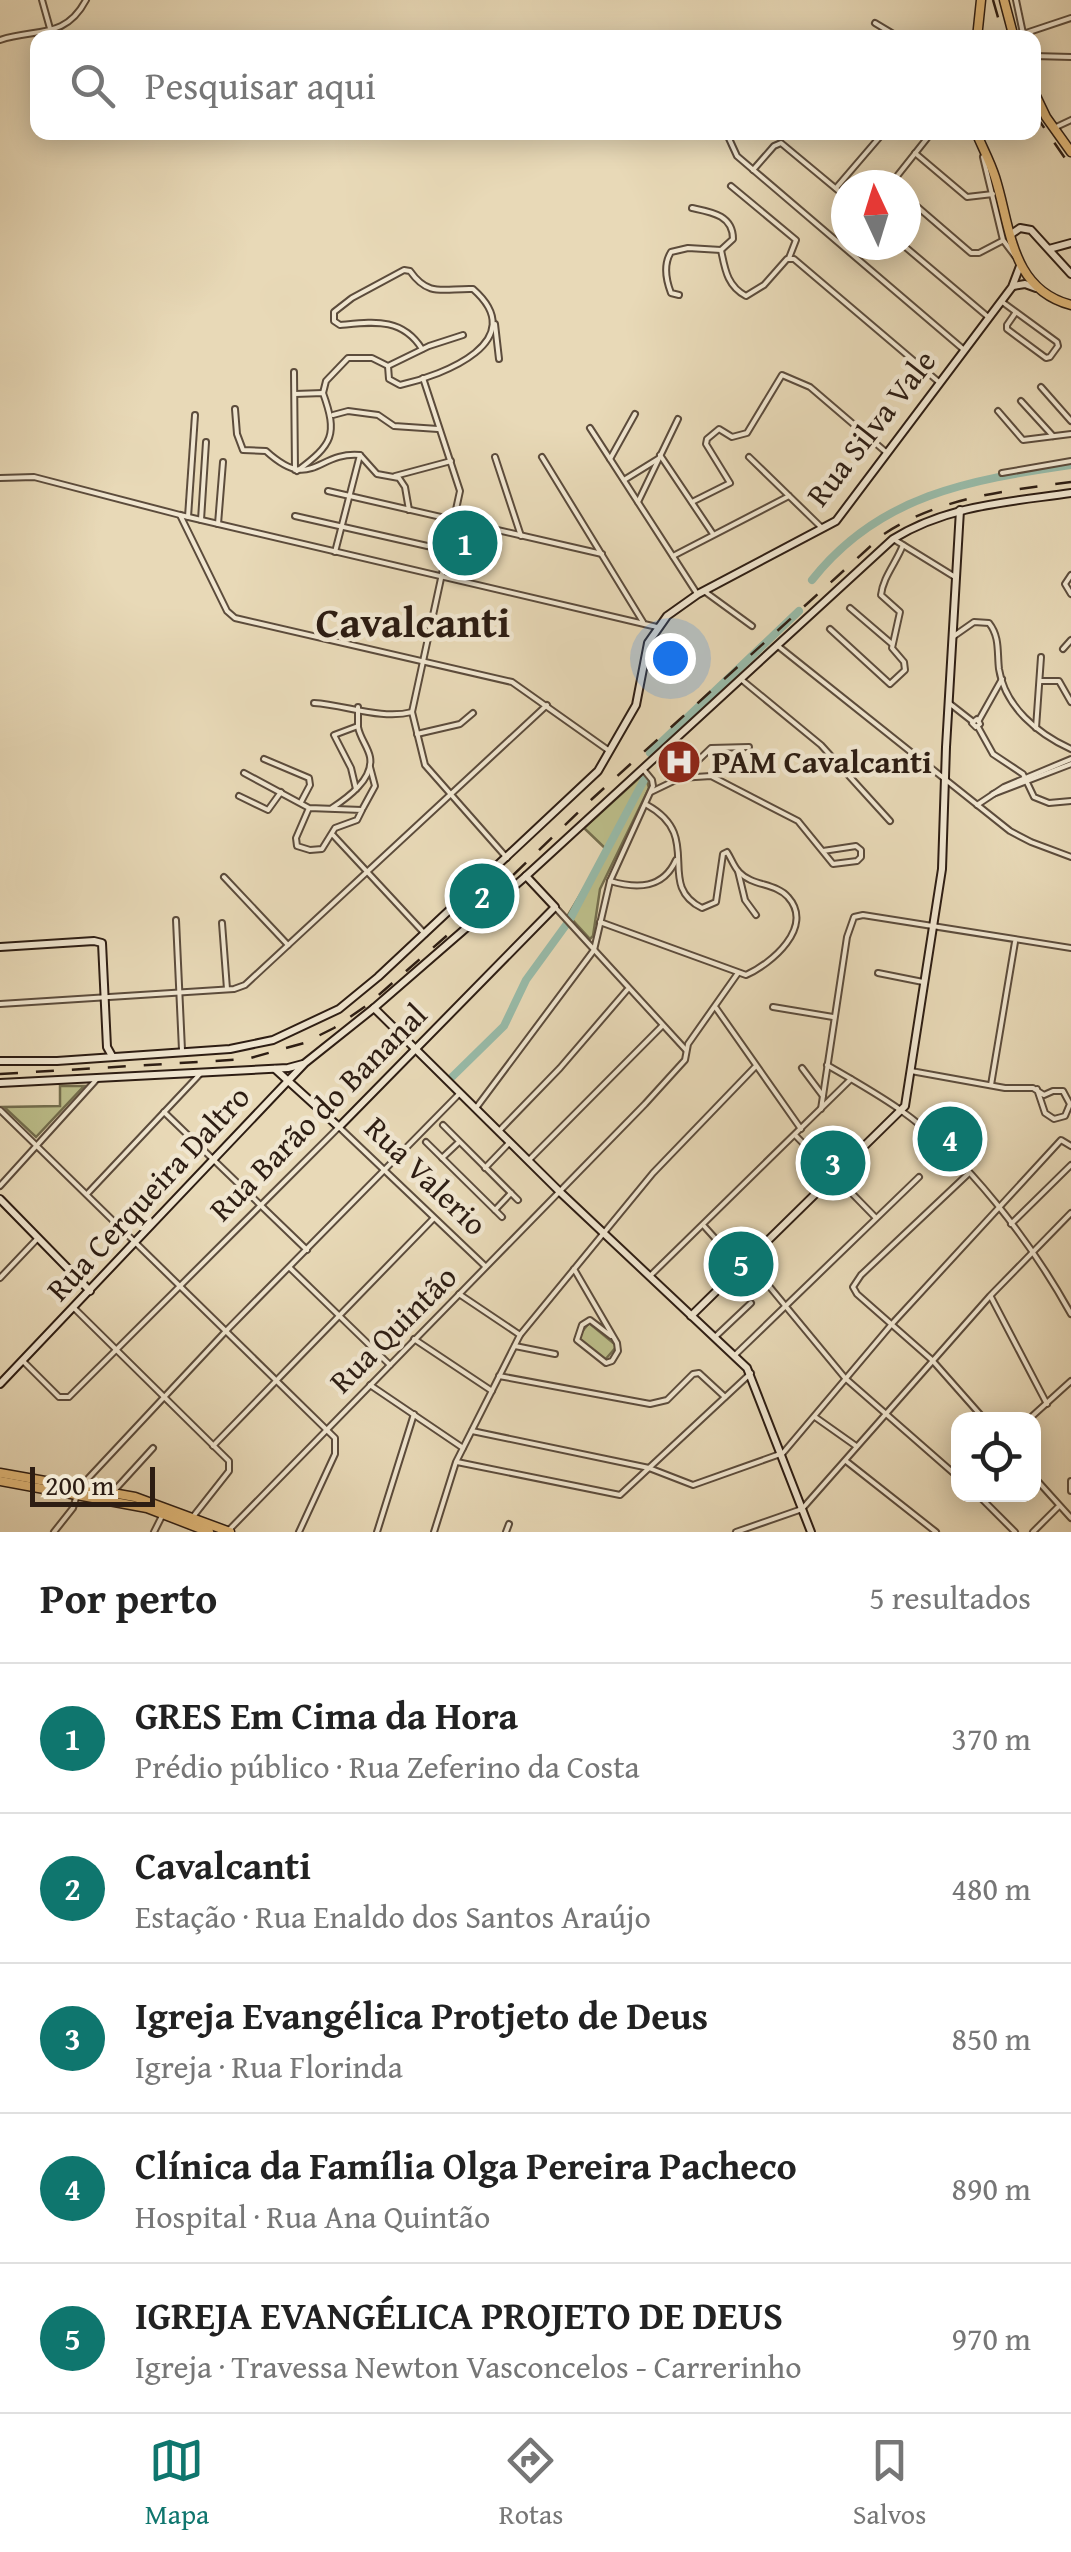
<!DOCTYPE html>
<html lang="pt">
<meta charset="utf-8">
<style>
body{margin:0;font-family:"Gentium Book Plus",serif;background:#f6f6f6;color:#222}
.controls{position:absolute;right:30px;bottom:30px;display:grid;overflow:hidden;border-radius:20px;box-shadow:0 5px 25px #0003}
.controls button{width:90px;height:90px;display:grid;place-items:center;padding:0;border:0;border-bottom:2px solid #e0e0e0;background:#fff;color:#222;font:50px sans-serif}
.compass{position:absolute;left:831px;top:170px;width:90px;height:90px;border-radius:50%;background:#fff;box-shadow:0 5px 25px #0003;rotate:356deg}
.scale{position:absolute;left:30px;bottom:25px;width:125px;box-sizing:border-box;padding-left:10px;border:5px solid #2d1d13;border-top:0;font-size:28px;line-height:35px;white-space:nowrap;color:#2d1d13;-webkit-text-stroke:8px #f0e6d0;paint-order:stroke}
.you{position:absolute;left:670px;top:658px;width:35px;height:35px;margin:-25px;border:8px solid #fff;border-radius:50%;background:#1a73e8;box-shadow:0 0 0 15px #1a73e833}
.badge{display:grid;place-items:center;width:65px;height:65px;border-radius:50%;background:#0f766e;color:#fff;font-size:32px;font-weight:700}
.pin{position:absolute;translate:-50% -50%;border:5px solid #fff;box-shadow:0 2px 10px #0006}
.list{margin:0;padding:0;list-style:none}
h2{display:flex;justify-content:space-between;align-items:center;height:130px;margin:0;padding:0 40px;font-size:42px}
h2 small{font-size:32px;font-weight:400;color:#767676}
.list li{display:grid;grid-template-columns:65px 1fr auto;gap:30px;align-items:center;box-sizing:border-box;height:150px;padding:0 40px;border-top:2px solid #e0e0e0}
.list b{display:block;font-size:38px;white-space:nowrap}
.list p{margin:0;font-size:32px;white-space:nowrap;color:#767676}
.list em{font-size:32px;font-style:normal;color:#767676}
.icon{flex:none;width:55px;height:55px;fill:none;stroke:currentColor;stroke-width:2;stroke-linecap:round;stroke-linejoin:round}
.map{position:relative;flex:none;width:1071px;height:1532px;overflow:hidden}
.search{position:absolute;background:#fff;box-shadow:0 5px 25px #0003;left:30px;right:30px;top:30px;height:110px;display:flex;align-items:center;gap:25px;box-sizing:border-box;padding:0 35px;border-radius:20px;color:#767676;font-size:38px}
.sheet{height:880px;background:#fff}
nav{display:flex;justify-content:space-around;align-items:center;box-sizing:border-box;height:140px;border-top:2px solid #e0e0e0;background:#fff;font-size:28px;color:#767676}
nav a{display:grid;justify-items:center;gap:5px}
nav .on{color:#0f766e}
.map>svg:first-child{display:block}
</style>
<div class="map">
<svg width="1071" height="1532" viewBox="0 0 1071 1532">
<rect width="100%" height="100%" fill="#e8d9b7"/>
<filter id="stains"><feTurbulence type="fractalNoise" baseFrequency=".002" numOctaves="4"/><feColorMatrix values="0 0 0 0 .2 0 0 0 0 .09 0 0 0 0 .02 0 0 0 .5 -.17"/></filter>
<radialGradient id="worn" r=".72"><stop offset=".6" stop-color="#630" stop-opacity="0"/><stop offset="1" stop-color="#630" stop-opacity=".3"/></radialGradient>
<!-- green -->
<g fill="#bcbe8a" stroke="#746e4e" stroke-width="2.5">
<polygon points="640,777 646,778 649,788 600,889 593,936 590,939 568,915 607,850 584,828"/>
<polygon points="60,1086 84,1086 36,1137 4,1107 60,1106"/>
<polygon points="589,1323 617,1346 604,1361 577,1338"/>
</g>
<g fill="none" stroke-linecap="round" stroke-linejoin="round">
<!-- river -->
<g stroke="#98bba9" stroke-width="8">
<path d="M812,580c67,-85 157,-100 259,-115"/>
<polyline points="650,753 799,611"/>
<polyline points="570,919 644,780"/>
<polyline points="452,1077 504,1026 526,980 566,925"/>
</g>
<defs>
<g id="street">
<polyline points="42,0 51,32"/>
<polyline points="1016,0 1024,38"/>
<polyline points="875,23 900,38"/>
<polyline points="1023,34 1071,18"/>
<path d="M0,40c35,-12 65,0 86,-40"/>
<polyline points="1034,56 1071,57"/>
<polyline points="1054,128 1071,120"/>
<polyline points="726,132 737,156 963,349"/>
<polyline points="915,153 967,197 993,194"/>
<polyline points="983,157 1003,240 1015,256"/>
<polyline points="753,170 774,146 781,143 846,197"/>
<polyline points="890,185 932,132"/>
<polyline points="731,186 796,240 789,258"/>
<polyline points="836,188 884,132"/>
<polyline points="906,197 971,253 979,253 1002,241"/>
<polyline points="903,245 987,316"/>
<path d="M721,250c4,19 6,36 25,46l18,-11 23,-26h7l146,124"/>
<path d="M679,295l-8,-2c-5,-13 -8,-28 0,-41l17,-4 33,2 12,-11c0,-24 -22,-27 -41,-31"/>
<polyline points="1001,301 1057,342 1058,346 1050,357 1046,358 1007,329 1007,325 1016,312"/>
<polyline points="495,324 499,359"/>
<path d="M388,366l1,13 11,6c44,-10 132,-44 73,-96 -29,-1 -44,9 -63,-18l-6,-1 -52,28 -18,14v9l6,4c33,-3 62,-8 82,24"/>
<polyline points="294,372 295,470"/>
<polyline points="423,378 460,491 412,712 425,765 507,858"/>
<polyline points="1041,387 1071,421"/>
<polyline points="323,393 326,381 348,358 372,358 388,366 429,346 463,335"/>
<path d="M295,394l28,-1c15,42 10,51 -26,78"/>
<polyline points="1021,401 1053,436"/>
<path d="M235,409l2,25 6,16 23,1c46,42 51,0 94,4l17,19 22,4 6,9 4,23"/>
<polyline points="998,411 1023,440 1071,434"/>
<polyline points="333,415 348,411 378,415 394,426 438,429"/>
<polyline points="590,428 696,592"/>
<polyline points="660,455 713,534"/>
<polyline points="495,457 521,536"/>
<polyline points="542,457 643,622"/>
<polyline points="749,457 821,527"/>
<polyline points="610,459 635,414"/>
<polyline points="1002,473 1071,461"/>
<polyline points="395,476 451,461"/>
<polyline points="0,478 34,477 180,515 657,627"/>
<polyline points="624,480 658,459"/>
<polyline points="328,491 602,554"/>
<polyline points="638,502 678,419"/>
<polyline points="692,502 730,483 706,444 707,439 719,429 732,437 747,433 782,375 810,387 887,453"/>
<polyline points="180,515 227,611 235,618 512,682 608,750"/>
<polyline points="295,516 445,550"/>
<polyline points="188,517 195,415"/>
<polyline points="201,520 206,442"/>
<polyline points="218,524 223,462"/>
<polyline points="895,540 955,577"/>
<polyline points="335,552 360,455"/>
<polyline points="673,556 789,496"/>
<polyline points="1071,575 1065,584 1071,594"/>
<polyline points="704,591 752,626"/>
<polyline points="850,608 892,644"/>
<path d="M830,629l60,55 15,-14 -1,-8 -12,-14 8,-36 -19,-17c2,-18 15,-32 22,-50"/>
<path d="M954,636l20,-14 15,1c11,14 8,29 10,46 6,38 39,65 72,80"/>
<polyline points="778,646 1010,831 1031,842 1071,857"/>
<polyline points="1063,649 1071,640"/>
<polyline points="742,680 821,745 890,821"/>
<polyline points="1040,681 1059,681 1071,702"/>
<path d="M314,703c32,2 67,17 98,9"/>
<polyline points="949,703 972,721"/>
<polygon points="977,719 980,724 976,727 972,723"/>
<polyline points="979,720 1002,679"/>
<polyline points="978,727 993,754 1023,774 1034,797 1049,803 1071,801"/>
<polyline points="1036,728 1041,657"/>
<polyline points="417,734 460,724 473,713"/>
<polyline points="264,759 309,778 310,785 301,802"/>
<polyline points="244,773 309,808 362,810 357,820 335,828 322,849 310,850 297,846 296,838 309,808"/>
<polyline points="680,778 711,748 749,747"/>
<polyline points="356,789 351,768 334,735 358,726 358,707"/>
<polyline points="651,792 680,778 711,776 798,821 833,864 857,861 861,857 861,850 856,846 823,851"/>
<polyline points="993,794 1071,764"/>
<polyline points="239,796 268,810 281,792"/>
<polyline points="977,805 1004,787 1071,759"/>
<path d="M332,808c15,-10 42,-29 38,-51 -2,-10 -10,-19 -12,-30"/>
<polyline points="363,808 375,786 370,767"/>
<polyline points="333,835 425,934"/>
<polyline points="738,871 745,900 756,915"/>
<polyline points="224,877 288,945"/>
<path d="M610,881c27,8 53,8 66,-21"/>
<polyline points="555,907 686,1050"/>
<polyline points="176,920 182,1050"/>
<path d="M600,922l146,53c25,-11 69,-48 42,-78 -12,-14 -36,-11 -49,-25 -5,-5 -8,-14 -12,-20l-4,2 -7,48 -14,6c-48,-24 3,-71 -55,-103"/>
<polyline points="222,923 227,989"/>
<polyline points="878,973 923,982"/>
<polyline points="0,1004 234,989 245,985 547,705"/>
<polyline points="773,1007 833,1017"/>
<polyline points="716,1008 801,1129"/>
<path d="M827,1065c24,14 49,28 72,44 68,48 132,133 172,205"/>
<polyline points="802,1068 823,1096"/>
<polyline points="911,1071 1005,1088 1033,1088 1044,1095 1053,1091 1063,1091 1070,1104 1065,1116 1054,1119 1045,1113 1037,1089"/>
<polyline points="991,1085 1015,942"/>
<polyline points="476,1108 594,950 610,881 653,786 652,780 643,769"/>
<polyline points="821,1109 847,937 854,917 863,915 1071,948"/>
<polyline points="0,1110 335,1438 335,1454 299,1532"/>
<polyline points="164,1112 307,1250"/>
<polyline points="443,1125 518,1200"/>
<polyline points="499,1131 560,1068 627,990"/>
<polyline points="795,1135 875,1217"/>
<polyline points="426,1142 502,1217"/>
<polyline points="442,1158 459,1142"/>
<polyline points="529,1160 662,1026"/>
<polyline points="485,1168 510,1142"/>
<polyline points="968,1174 861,1275 853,1287 857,1294 932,1360 985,1420"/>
<polyline points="0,1186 97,1079"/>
<polyline points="88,1193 201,1073"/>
<polyline points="495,1210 511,1193"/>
<polyline points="1011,1224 1071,1165"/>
<polyline points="704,1226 741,1267"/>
<polyline points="750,1263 845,1378 958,1477"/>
<polyline points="290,1268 390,1365"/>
<polyline points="574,1269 617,1343 618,1351 612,1361 606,1363 577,1340 582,1325 590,1320 611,1336"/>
<polyline points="651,1275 851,1079"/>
<polyline points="0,1278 38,1238"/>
<polyline points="459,1294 520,1335"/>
<polyline points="991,1297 1047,1404"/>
<polyline points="74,1308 229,1461 229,1471 192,1518"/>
<polyline points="715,1337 751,1303"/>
<polyline points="414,1339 492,1391"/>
<polyline points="515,1346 555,1354"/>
<polyline points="735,1355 919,1177"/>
<polyline points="23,1361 59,1397 69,1397 339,1127 485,1266"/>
<polyline points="499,1376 650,1404 667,1400 693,1374 699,1373 725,1397"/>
<polyline points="370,1385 463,1448"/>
<polyline points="815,1417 856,1446"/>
<polyline points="1028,1420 1071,1381"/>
<polyline points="472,1431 649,1468 693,1485 783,1453 891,1325 1061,1140 1071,1146"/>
<polyline points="213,1446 433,1219"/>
<polyline points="846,1461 936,1532"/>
<polyline points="457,1462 620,1495 751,1373"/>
<polyline points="1034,1477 1071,1518"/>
<polyline points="1071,1481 1071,1491"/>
<polyline points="82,1485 225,1332 460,1093"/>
<polyline points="112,1493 153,1448"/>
<polyline points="977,1494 1015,1532"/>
<polyline points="228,1531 645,1104 685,1060 688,1044 738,973"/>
<polyline points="54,1532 73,1508 77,1495"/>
<polyline points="154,1532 163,1514"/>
<polyline points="377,1532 414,1414"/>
<polyline points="434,1532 456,1462 520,1335 653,1173 755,1067"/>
<polyline points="506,1532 509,1524"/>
<polyline points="736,1532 802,1509 990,1296 1071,1213"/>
<polyline points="1033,1532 1058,1507"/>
</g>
<g id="secondary">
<polyline points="1010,235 1020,228 1031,230 1071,274"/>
<polyline points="1049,249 1071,243"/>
<polyline points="1013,286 1025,284 1036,288"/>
<polyline points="0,947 94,941 102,943 107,1047 112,1056"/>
<polyline points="374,1008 560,1192 747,1368 811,1532"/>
<polyline points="0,1061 57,1061 230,1049 273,1040 339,1009 378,977 598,771 636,705 648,643 667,616 698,594 836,521 1012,287 1020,266"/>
<polyline points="275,1069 339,1127 555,907 526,876"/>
<polyline points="0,1083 288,1068 303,1064"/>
<polyline points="0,1199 90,1291"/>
<polyline points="691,1316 905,1106 942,869 946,747 960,510"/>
<path d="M0,1384l305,-321 69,-55 152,-132 367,-337c55,-34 116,-37 178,-46"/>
</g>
<g id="primary">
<polyline points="1004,0 1014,38"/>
<polyline points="977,38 981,0"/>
<polyline points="1034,92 1046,117 1071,152"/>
<path d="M976,132c6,15 14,29 19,45 16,50 15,112 76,128"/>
<polyline points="0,1473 135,1497 230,1532"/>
<polyline points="0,1481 147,1508 209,1532"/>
</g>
</defs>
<!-- street casing -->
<use href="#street" stroke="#5c4c3c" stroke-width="8"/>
<!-- secondary casing -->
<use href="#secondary" stroke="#2d1d13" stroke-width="10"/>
<!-- primary casing -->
<use href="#primary" stroke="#2d1d13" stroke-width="11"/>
<!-- street -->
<use href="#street" stroke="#f0e6d0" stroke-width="4"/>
<!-- secondary -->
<use href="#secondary" stroke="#f0e6d0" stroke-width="6"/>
<!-- primary -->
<use href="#primary" stroke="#e4bc7c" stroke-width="8"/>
<!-- rail -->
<g stroke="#2d1d13" stroke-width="2.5" stroke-dasharray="18 18" stroke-linecap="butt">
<polyline points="993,0 1004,38"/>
<polyline points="1034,113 1071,167"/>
<path d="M0,1074l247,-15 57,-16 30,-15 32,-22 116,-101 110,-106 292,-265c57,-37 121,-43 187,-52"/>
</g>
</g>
<!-- icons -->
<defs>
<symbol id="hospital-disc" viewBox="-11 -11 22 22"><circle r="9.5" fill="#8f2418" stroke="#f0e6d0"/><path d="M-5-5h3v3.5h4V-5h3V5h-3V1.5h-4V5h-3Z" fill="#fff"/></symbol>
</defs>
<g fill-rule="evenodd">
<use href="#hospital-disc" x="654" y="737" width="50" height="50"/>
</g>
<g text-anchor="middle" stroke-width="9" stroke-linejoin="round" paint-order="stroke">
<!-- street labels -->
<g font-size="32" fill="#2d1d13" stroke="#f0e6d0">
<text transform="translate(871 428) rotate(-52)" y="11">Rua Silva Vale</text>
<text transform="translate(318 1112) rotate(-45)" y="11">Rua Barão do Bananal</text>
<text transform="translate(426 1176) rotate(44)" y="11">Rua Valerio</text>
<text transform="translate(148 1193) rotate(-47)" y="11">Rua Cerqueira Daltro</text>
<text transform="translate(393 1329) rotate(-45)" y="11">Rua Quintão</text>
</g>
<!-- poi labels -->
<g font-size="32" font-weight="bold" fill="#2d1d13" stroke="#f0e6d0" text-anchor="start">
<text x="712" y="773">PAM Cavalcanti</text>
</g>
<!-- district labels -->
<g font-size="42" font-weight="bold" fill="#2d1d13" stroke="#f0e6d0">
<text x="413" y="637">Cavalcanti</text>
</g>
</g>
<rect width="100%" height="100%" filter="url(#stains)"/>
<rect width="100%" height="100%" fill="url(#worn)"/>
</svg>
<div class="controls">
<button><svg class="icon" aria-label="locate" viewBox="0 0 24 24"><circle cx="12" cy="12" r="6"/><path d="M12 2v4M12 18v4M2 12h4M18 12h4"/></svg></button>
</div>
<svg class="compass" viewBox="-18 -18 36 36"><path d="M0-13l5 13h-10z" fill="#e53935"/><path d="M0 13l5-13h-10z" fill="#767676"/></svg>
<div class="scale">200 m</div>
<div class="you"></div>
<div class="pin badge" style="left:465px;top:543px">1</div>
<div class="pin badge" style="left:482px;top:896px">2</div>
<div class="pin badge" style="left:833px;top:1163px">3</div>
<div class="pin badge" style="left:950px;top:1139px">4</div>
<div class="pin badge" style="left:741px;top:1264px">5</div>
<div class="search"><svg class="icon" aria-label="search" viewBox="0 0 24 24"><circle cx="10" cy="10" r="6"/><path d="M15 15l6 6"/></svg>Pesquisar aqui</div>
</div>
<section class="sheet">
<h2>Por perto<small>5 resultados</small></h2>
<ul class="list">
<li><span class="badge">1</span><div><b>GRES Em Cima da Hora</b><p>Prédio público · Rua Zeferino da Costa</p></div><em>370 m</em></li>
<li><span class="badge">2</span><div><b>Cavalcanti</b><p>Estação · Rua Enaldo dos Santos Araújo</p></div><em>480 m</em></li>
<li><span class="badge">3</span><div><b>Igreja Evangélica Protjeto de Deus</b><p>Igreja · Rua Florinda</p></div><em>850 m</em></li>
<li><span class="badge">4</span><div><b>Clínica da Família Olga Pereira Pacheco</b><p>Hospital · Rua Ana Quintão</p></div><em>890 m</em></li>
<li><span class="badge">5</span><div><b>IGREJA EVANGÉLICA PROJETO DE DEUS</b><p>Igreja · Travessa Newton Vasconcelos - Carrerinho</p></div><em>970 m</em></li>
</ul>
</section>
<nav>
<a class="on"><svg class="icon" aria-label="map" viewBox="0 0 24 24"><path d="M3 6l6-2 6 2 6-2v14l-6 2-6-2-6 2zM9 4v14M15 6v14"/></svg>Mapa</a>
<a><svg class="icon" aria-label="directions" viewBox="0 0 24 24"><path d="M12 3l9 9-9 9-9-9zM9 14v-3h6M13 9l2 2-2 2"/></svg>Rotas</a>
<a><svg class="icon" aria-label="saved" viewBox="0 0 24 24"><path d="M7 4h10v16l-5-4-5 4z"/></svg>Salvos</a>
</nav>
